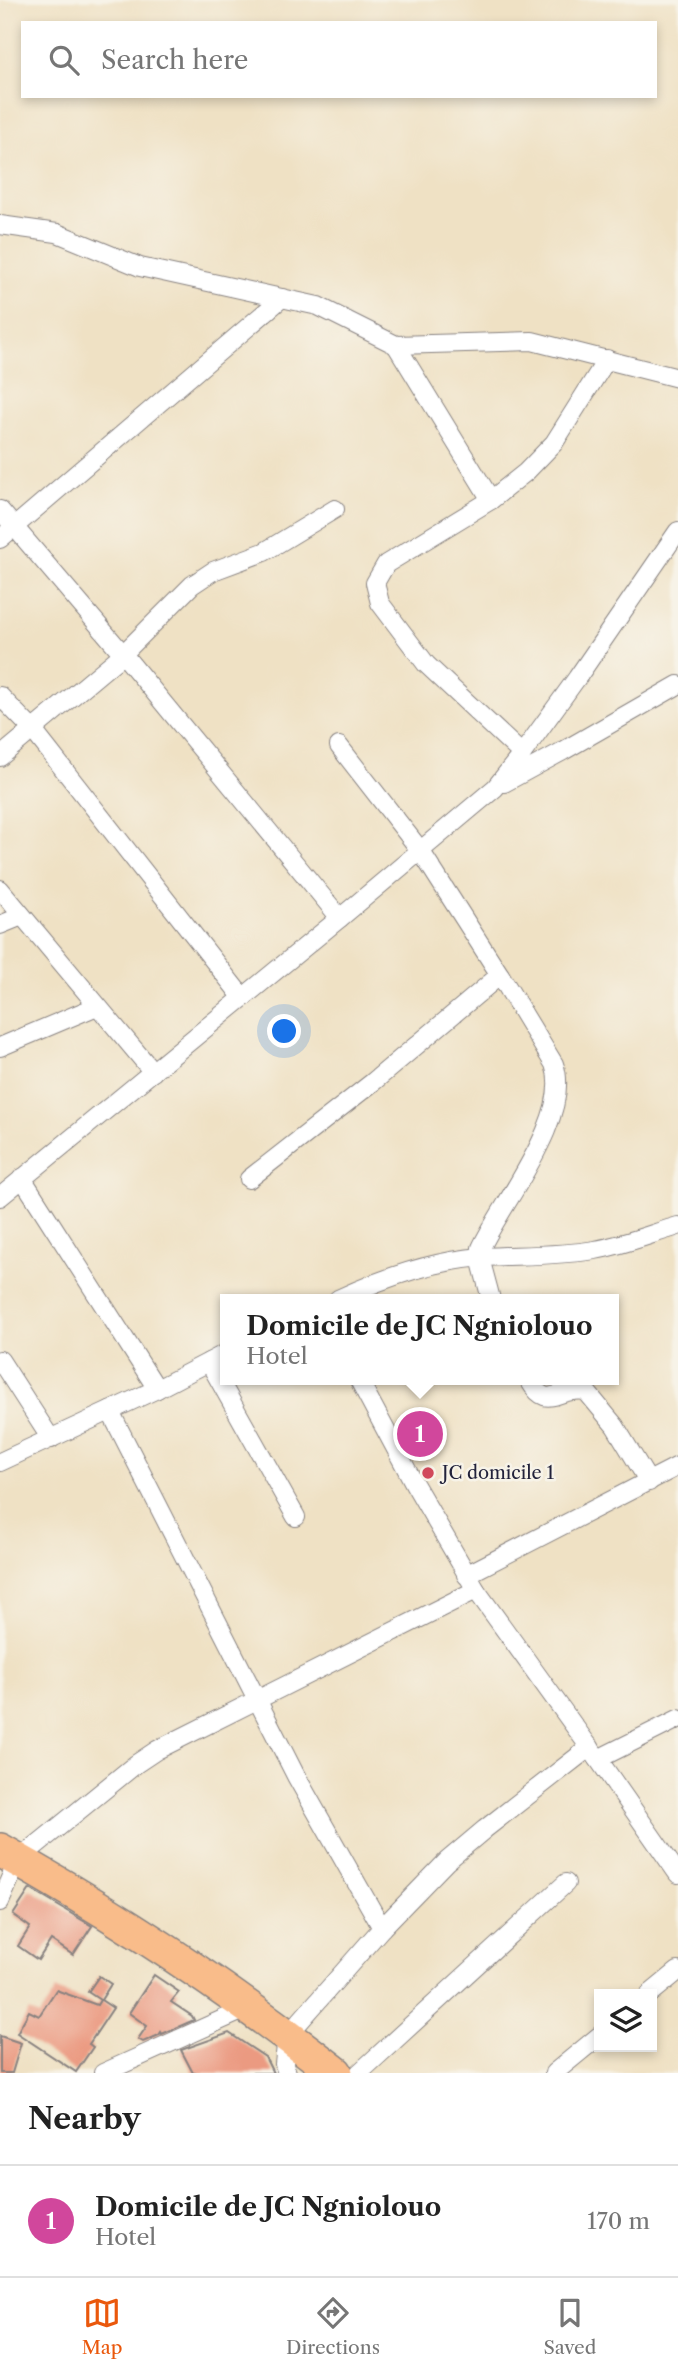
<!DOCTYPE html>
<style>
body{margin:0;font-family:"Libre Caslon Text",serif;background:#f6f6f6;color:#222}
.controls{position:absolute;right:21px;bottom:21px;display:grid;overflow:hidden;border-radius:0px;box-shadow:0 4px 10px #0003}
.controls button{width:63px;height:63px;display:grid;place-items:center;padding:0;border:0;border-bottom:2px solid #e0e0e0;background:#fff;color:#222;font:35px sans-serif}
.you{position:absolute;left:285px;top:1032px;width:24px;height:24px;margin:-18px;border:5px solid #fff;border-radius:50%;background:#1a73e8;box-shadow:0 0 0 10px #1a73e833}
.badge{display:grid;place-items:center;width:46px;height:46px;border-radius:50%;background:#ea580c;color:#fff;font-size:23px;font-weight:700}
.pin{position:absolute;translate:-50% -50%;border:4px solid #fff;box-shadow:0 2px 7px #0006}
.popup{position:absolute;left:220px;top:1294px;width:399px;height:91px;box-sizing:border-box;display:grid;place-content:center;border-radius:0px;background:#fff;filter:drop-shadow(0 2px 5px #0005);font-size:23px;white-space:nowrap;color:#767676}
.popup b{font-size:26px;color:#222}
.popup::after{content:'';position:absolute;left:50%;top:100%;margin-left:-14px;border:14px solid transparent;border-top-color:#fff}
.list{margin:0;padding:0;list-style:none}
h2{display:flex;justify-content:space-between;align-items:center;height:91px;margin:0;padding:0 28px;font-size:30px}
h2 small{font-size:23px;font-weight:400;color:#767676}
.list li{display:grid;grid-template-columns:46px 1fr auto;gap:21px;align-items:center;box-sizing:border-box;height:112px;padding:0 28px;border-top:2px solid #e0e0e0}
.list b{display:block;font-size:26px;white-space:nowrap}
.list p{margin:0;font-size:23px;white-space:nowrap;color:#767676}
.list em{font-size:23px;font-style:normal;color:#767676}
.icon{flex:none;width:38px;height:38px;fill:none;stroke:currentColor;stroke-width:2;stroke-linecap:round;stroke-linejoin:round}
.map{position:relative;flex:none;width:678px;height:2073px;overflow:hidden}
.search{position:absolute;background:#fff;box-shadow:0 4px 10px #0003;left:21px;right:21px;top:21px;height:77px;display:flex;align-items:center;gap:18px;box-sizing:border-box;padding:0 24px;border-radius:0px;color:#767676;font-size:26px}
.sheet{height:203px;background:#fff}
nav{display:flex;justify-content:space-around;align-items:center;box-sizing:border-box;height:98px;border-top:2px solid #e0e0e0;background:#fff;font-size:19px;color:#767676}
nav a{display:grid;justify-items:center;gap:4px}
nav .on{color:#ea580c}
.map>svg:first-child{display:block}
</style>
<div class="map">
<svg width="678" height="2073" viewBox="0 0 678 2073">
<rect width="100%" height="100%" fill="#f7f3e8"/>
<filter id="ink" filterUnits="userSpaceOnUse"><feTurbulence type="fractalNoise" baseFrequency=".0143" numOctaves="2"/><feDisplacementMap in="SourceGraphic" scale="14" xChannelSelector="R" yChannelSelector="G"/><feConvolveMatrix kernelMatrix="1 2 1 2 8 2 1 2 1" color-interpolation-filters="sRGB"/></filter>
<filter id="wash" filterUnits="userSpaceOnUse"><feTurbulence type="fractalNoise" baseFrequency=".00686" numOctaves="4" result="noise"/><feDisplacementMap in="SourceGraphic" scale="28" xChannelSelector="R" yChannelSelector="G"/><feGaussianBlur stdDeviation="1.57" result="paint"/><feColorMatrix in="noise" values="0 0 0 0 0 0 0 0 0 0 0 0 0 0 0 0 0 1.4 0 .05"/><feComposite in="paint" operator="in"/></filter>
<g filter="url(#wash)">
<rect width="100%" height="100%" fill="#efe1c4"/>
<g id="blocks">
<!-- building -->
<g fill="#eb9a81">
<polygon points="30,1889 92,1926 73,1955 51,1940 38,1960 18,1946 30,1927 13,1915"/>
<polygon points="154,1975 179,1992 171,2002 192,2016 194,2020 162,2034 161,2032 159,2035 143,2042 138,2039 147,2026 129,2013"/>
<polygon points="99,1976 111,1984 101,2000 113,2008 89,2044 93,2047 76,2072 17,2033 29,2011 39,2016 56,1990 97,2005 100,2000 88,1992"/>
<polygon points="229,2033 265,2057 273,2073 193,2073 181,2050"/>
<polygon points="0,2036 21,2043 12,2073 0,2073"/>
</g>
</g>
</g>
<g filter="url(#ink)">
<use href="#blocks" fill-opacity="0" stroke="#888280" stroke-width="2"/>
<g fill="none" stroke-linecap="round" stroke-linejoin="round">
<defs>
<g id="street">
<polyline points="0,225 57,233 140,267 318,306 396,345 532,341 678,378"/>
<polyline points="396,345 491,500"/>
<polyline points="0,510 123,654 340,918"/>
<polyline points="0,539 282,298"/>
<polyline points="0,696 32,729 243,998"/>
<path d="M339,746l81,104 80,125 54,89c19,52 -51,137 -73,184l-1,10 11,41"/>
<polyline points="522,754 426,664 380,603 375,583 386,564 491,500 526,472 554,443 607,359"/>
<polyline points="0,757 123,654 192,585 213,571 264,552 335,509"/>
<polyline points="504,783 563,751 678,685"/>
<polyline points="0,889 153,1072"/>
<polyline points="0,925 22,916"/>
<polyline points="0,1047 97,1006"/>
<polyline points="22,1178 157,1389"/>
<polyline points="249,1179 373,1082 500,975"/>
<polyline points="0,1197 340,918 495,788 522,754 577,678 678,531"/>
<path d="M338,1299c45,-21 94,-38 144,-42 38,-2 76,-1 113,-7 29,-5 56,-16 83,-24"/>
<polyline points="0,1360 51,1439"/>
<polyline points="209,1362 296,1517"/>
<polyline points="359,1380 415,1485 476,1590 598,1759 678,1874"/>
<path d="M529,1380c19,33 27,6 57,11l29,35 34,56"/>
<polyline points="110,1411 296,1776 382,1928"/>
<polyline points="0,1462 157,1389 226,1353"/>
<polyline points="466,1575 678,1466"/>
<polyline points="598,1759 678,1719"/>
<polyline points="0,1902 18,1860 136,1764 157,1750 476,1590"/>
<polyline points="650,1994 678,1971"/>
<polyline points="103,2073 248,2008"/>
<polyline points="287,2073 284,2064 287,2036 382,1928 447,1861 485,1829 590,1747"/>
<polyline points="359,2073 566,1883"/>
<polyline points="554,2073 599,2036"/>
</g>
<path id="highway" d="M0,1850c117,65 230,140 336,223"/>
</defs>
<!-- street casing -->
<use href="#street" stroke="#888280" stroke-width="20"/>
<!-- highway casing -->
<use href="#highway" stroke="#888280" stroke-width="36"/>
<!-- street -->
<use href="#street" stroke="#fff" stroke-width="18"/>
<!-- highway -->
<use href="#highway" stroke="#f9bc8a" stroke-width="33"/>
</g>
</g>
<!-- markers -->
<circle fill="#d1495b" stroke="#f7f3e8" stroke-width="2.5" cx="428" cy="1473" r="7"/>
<g text-anchor="middle" stroke-width="5" stroke-linejoin="round" paint-order="stroke">
<!-- poi labels -->
<g font-size="18" fill="#22223b" stroke="#f7f3e8" text-anchor="start">
<text x="442" y="1479">JC domicile 1</text>
</g>
</g>
</svg>
<div class="controls">
<button><svg class="icon" aria-label="layers" viewBox="0 0 24 24"><path d="M12 4l9 5-9 5-9-5zM3 14l9 5 9-5"/></svg></button>
</div>
<div class="you"></div>
<div class="pin badge" style="left:420px;top:1434px;background:#d1479c">1</div>
<div class="popup"><b>Domicile de JC Ngniolouo</b>Hotel</div>
<div class="search"><svg class="icon" aria-label="search" viewBox="0 0 24 24"><circle cx="10" cy="10" r="6"/><path d="M15 15l6 6"/></svg>Search here</div>
</div>
<section class="sheet">
<h2>Nearby<small></small></h2>
<ul class="list">
<li><span class="badge" style="background:#d1479c">1</span><div><b>Domicile de JC Ngniolouo</b><p>Hotel</p></div><em>170 m</em></li>
</ul>
</section>
<nav>
<a class="on"><svg class="icon" aria-label="map" viewBox="0 0 24 24"><path d="M3 6l6-2 6 2 6-2v14l-6 2-6-2-6 2zM9 4v14M15 6v14"/></svg>Map</a>
<a><svg class="icon" aria-label="directions" viewBox="0 0 24 24"><path d="M12 3l9 9-9 9-9-9zM9 14v-3h6M13 9l2 2-2 2"/></svg>Directions</a>
<a><svg class="icon" aria-label="saved" viewBox="0 0 24 24"><path d="M7 4h10v16l-5-4-5 4z"/></svg>Saved</a>
</nav>
